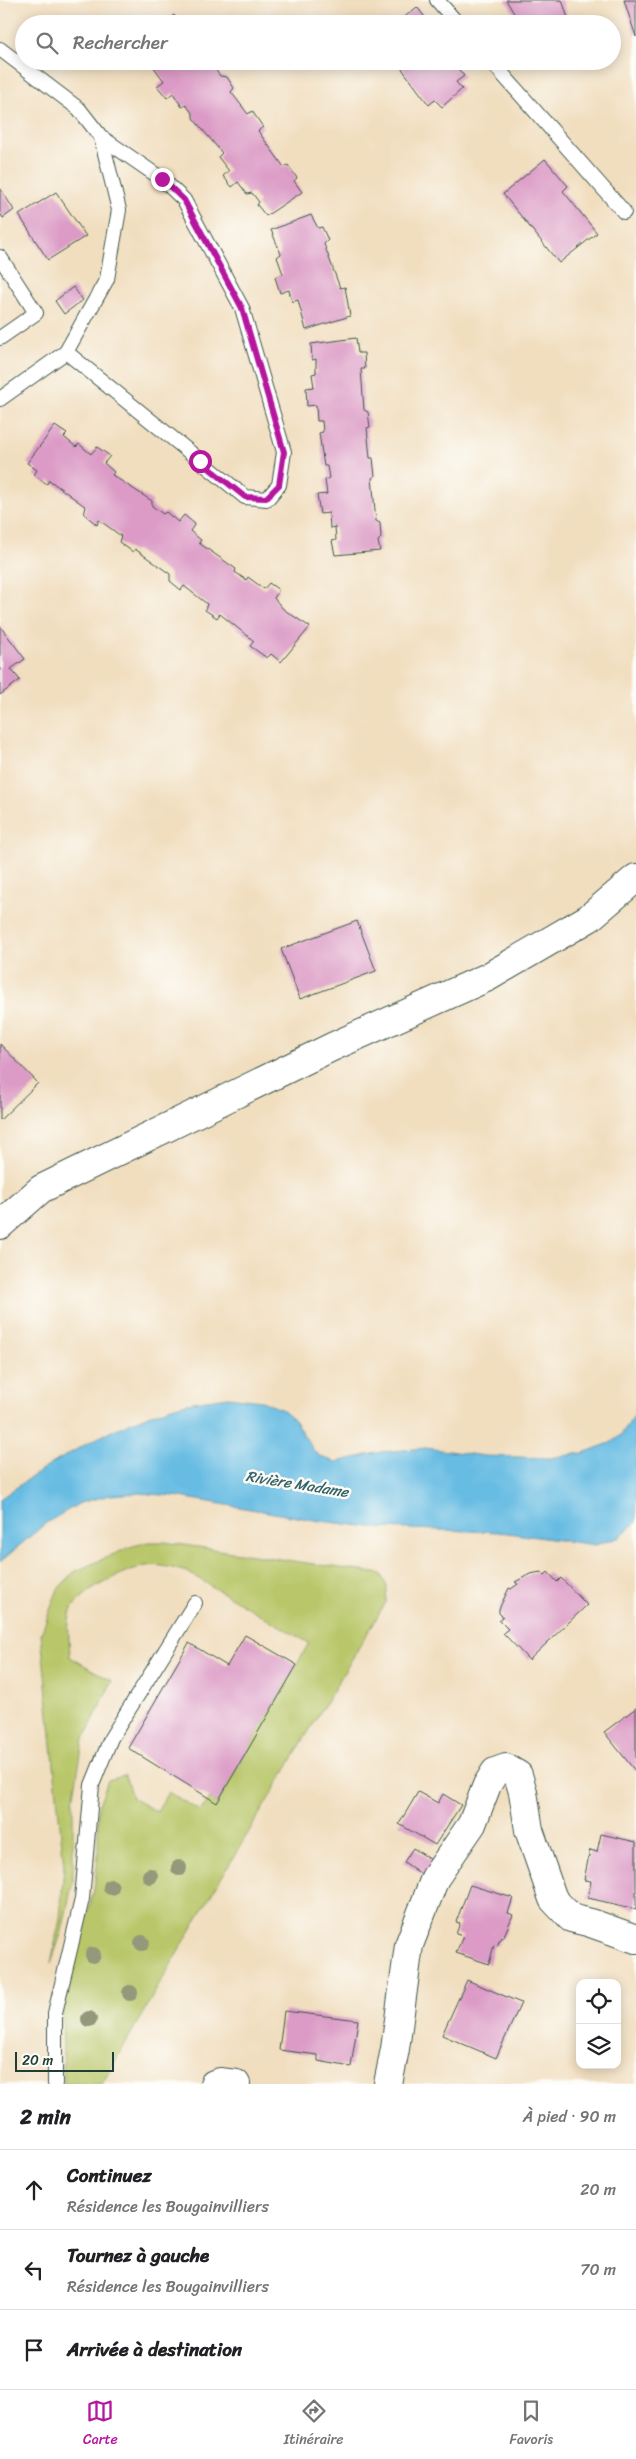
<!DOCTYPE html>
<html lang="fr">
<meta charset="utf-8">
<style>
body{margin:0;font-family:Sriracha,sans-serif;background:#f6f6f6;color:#202124}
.controls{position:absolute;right:15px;bottom:15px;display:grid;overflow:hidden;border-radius:10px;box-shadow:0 2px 12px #0003}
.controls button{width:45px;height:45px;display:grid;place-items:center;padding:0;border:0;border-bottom:1px solid #e0e0e0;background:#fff;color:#202124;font:25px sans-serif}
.scale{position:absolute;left:15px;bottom:12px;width:99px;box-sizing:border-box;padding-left:5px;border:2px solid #1f3d34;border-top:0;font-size:14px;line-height:18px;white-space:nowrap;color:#1f3d34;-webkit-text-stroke:4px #fdfcf7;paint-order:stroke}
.stop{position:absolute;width:15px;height:15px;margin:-11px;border:4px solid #b5179e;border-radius:50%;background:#fff}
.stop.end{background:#b5179e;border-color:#fff;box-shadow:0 1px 5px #0008}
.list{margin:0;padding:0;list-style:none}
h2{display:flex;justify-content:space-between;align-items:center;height:65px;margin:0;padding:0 20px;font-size:21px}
h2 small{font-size:16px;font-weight:400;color:#757577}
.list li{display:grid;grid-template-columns:32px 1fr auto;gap:15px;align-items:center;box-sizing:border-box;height:80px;padding:0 20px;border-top:1px solid #e0e0e0}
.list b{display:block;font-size:19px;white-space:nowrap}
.list p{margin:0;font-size:16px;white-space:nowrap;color:#757577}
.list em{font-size:16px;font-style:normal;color:#757577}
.icon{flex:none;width:28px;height:28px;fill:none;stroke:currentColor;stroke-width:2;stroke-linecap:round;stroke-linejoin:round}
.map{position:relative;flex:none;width:636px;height:2084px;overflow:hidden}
.search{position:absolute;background:#fff;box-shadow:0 2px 12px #0003;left:15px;right:15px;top:15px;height:55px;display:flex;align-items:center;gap:12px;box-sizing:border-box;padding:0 18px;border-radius:28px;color:#757577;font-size:19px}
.sheet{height:305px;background:#fff}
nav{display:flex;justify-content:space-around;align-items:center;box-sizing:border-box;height:70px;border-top:1px solid #e0e0e0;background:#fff;font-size:14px;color:#757577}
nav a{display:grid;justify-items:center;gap:2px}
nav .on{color:#b5179e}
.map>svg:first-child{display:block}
</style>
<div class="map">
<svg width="636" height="2084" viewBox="0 0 636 2084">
<rect width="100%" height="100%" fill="#fdfcf7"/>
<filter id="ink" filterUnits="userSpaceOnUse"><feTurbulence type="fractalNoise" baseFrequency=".02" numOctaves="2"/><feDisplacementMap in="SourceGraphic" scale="10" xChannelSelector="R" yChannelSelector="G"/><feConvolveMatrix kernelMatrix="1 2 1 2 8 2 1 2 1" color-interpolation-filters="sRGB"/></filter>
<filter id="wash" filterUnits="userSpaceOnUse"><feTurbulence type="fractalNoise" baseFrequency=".0096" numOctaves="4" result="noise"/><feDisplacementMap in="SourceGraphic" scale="20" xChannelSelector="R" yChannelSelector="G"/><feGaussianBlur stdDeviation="1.12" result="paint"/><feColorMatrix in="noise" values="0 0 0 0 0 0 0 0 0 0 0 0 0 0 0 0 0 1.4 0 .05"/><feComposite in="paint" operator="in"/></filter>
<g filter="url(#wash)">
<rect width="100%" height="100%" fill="#f1debf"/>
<!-- green -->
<path fill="#b9c76a" stroke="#6c824f" d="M148,1542h16l217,32 6,13 -1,15 -175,293 -109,189h-38l-2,-77 32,-117 4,-33v-50l10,-27 17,-5 7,23 25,14 11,-20 32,19 10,-12 7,4 92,-160 -122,-71c-14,-4 -27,-8 -41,-6 -20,3 -67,26 -75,45 -5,14 -1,32 -1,46l42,24 -29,60 -10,60v79l-11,51 -11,32 9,-44 4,-53 -23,-232 17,-45 16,-17 56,-25z"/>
<!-- water -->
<path fill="#66bce3" stroke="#427c8c" d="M228,1397l34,4 23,10 9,9 20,31 7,6 15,5 45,-10 45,-4 59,8 64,2 34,-5 27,-10 10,-7 16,-23v109l-18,16 -23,7 -95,-13 -121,-4 -59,-7 -145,-25 -36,-3 -29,2 -30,8 -34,20 -46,39v-63c54,-39 111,-73 175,-93 17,-5 36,-6 53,-9z"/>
<g id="blocks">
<!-- building -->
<g fill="#dc9bc6">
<polygon points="506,0 562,0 570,24 514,24 511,19 515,15"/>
<polygon points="624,0 636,0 636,37"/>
<polygon points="417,7 430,24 396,24 402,19"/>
<polygon points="174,15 181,24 163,24"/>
<polygon points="158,61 209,61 220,76 227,77 234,88 231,92 248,114 252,111 263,127 258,131 284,167 288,165 297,178 294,181 302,192 266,216 257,205 259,202 252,193 247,194 238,182 232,187 223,176 229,171 218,157 222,153 193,118 193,114 186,105 182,107 173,93 167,98 157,86 164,81 153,66"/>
<polygon points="396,61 452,61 464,76 456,82 462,89 442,107 435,100 429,105"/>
<polygon points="545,159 568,186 563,191 597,233 559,263 503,194"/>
<polygon points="0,188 14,210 3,218 0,213"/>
<polygon points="56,192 86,236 48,260 19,215"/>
<polygon points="311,215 318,228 322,227 328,240 324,244 340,288 345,287 350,316 306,330 298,300 292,302 289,290 280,293 275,277 283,274 277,257 281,254 271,230"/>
<polygon points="73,287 83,300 64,314 55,301"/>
<polygon points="356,338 358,353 364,353 365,369 361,369 364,410 368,412 370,427 367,428 370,458 373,458 375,476 372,478 376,521 380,523 381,538 378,541 380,551 335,555 332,541 336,540 335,527 330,528 329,513 320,514 317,495 327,494 325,480 329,478 327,466 324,466 319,433 323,432 322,421 317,421 316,405 307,406 306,388 314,387 312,374 316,373 316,359 312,360 311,344"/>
<polygon points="55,426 67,434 64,437 76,447 79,444 91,454 97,447 110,456 104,463 114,472 112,475 152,501 152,506 163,514 166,512 178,522 184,515 195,524 190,531 201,540 199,543 236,569 235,572 246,580 248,577 264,589 269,583 279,590 274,598 283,609 310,627 281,662 271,654 267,658 250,646 254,641 220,614 217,618 205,610 207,604 184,586 181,590 170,581 170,574 135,549 133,552 119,542 121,536 99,520 97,525 84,514 86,507 49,480 47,484 34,475 37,470 27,463"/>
<polygon points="0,626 25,659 11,669 20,680 0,695"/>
<polygon points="357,921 376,971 300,999 281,949"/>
<polygon points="0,1044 38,1083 0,1120"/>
<polygon points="541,1572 544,1576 548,1572 557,1582 561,1578 587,1605 529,1660 503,1633 508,1629 499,1620 503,1617 499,1613 499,1609 509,1588 511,1589 518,1584 515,1582 530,1574"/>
<polygon points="245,1635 297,1665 217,1803 128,1748 189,1643 227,1666"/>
<polygon points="636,1708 636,1772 604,1732"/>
<polygon points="418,1792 438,1803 443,1794 461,1805 435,1845 399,1824"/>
<polygon points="601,1834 636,1842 636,1909 588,1898 591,1881 584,1880 590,1850 597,1852"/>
<polygon points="413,1848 439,1865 431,1881 404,1862"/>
<polygon points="470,1885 513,1898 508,1913 513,1915 503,1938 501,1937 497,1946 494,1945 489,1964 456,1953 463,1936 456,1934 460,1923 456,1922"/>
<polygon points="467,1980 521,2003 496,2058 442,2035"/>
<polygon points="284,2011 358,2020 351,2067 318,2061 318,2055 279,2050"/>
</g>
</g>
</g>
<g filter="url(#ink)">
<use href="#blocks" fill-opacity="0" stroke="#3e5549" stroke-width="1"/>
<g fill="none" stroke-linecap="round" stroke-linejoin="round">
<defs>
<g id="lane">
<polyline points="437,0 458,24"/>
<polyline points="0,49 79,109 101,137 119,210 107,279 66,352 0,399"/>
<polyline points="491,61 624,212"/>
<polyline points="0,257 36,313 0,338"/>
<polyline points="66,352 245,497 267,499 279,485 284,452 242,308 184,200 162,179 101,137"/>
<polyline points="55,2084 55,2013 82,1899 92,1785 111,1738 195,1603"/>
</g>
<g id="street">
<polyline points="0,1225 41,1189 332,1047 488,977 589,918 636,878"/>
<polyline points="214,2084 220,2082 236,2084"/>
<polyline points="388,2084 395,2049 409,1945 435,1878 472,1824 487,1785 495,1772 506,1768 518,1775 523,1792 529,1830 553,1899 571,1918 591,1923 636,1939"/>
</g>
</defs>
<!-- lane casing -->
<use href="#lane" stroke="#3e5549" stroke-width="16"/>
<!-- street casing -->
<use href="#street" stroke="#3e5549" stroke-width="30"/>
<!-- lane -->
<use href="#lane" stroke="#fff" stroke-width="14"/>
<!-- street -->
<use href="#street" stroke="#fff" stroke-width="28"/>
</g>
<!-- trees -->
<g fill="#93997a">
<circle cx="179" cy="1868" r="8"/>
<circle cx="150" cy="1876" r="8"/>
<circle cx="111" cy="1887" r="8"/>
<circle cx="142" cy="1943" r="8"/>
<circle cx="93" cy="1955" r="8"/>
<circle cx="130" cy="1993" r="8"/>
<circle cx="89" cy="2019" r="8"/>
</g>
</g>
<g fill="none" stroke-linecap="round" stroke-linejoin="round" filter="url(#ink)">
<!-- route -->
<polyline stroke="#b5179e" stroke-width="6" points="162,179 184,200 242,308 284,452 279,485 266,498 245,497 200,461"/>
</g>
<g text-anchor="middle" stroke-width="5" stroke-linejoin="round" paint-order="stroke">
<!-- water labels -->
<g font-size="15" font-style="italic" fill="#346369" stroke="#fdfcf7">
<text transform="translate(297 1484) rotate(9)" y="5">Rivière Madame</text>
</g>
</g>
</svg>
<div class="controls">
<button><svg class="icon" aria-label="locate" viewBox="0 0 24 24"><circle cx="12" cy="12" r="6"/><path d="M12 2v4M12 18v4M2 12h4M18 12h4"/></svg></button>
<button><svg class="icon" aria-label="layers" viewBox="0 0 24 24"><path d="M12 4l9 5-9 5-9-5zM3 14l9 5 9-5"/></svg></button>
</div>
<div class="scale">20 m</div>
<div class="stop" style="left:200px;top:461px"></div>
<div class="stop end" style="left:162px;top:179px"></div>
<div class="search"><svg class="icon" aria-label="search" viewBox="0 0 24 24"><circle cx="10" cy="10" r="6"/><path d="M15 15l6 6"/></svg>Rechercher</div>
</div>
<section class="sheet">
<h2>2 min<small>À pied · 90 m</small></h2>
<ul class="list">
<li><svg class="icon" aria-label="ahead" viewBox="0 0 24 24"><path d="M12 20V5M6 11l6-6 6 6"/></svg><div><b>Continuez</b><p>Résidence les Bougainvilliers</p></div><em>20 m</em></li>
<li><svg class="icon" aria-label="left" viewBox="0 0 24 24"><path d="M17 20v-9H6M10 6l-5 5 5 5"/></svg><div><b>Tournez à gauche</b><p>Résidence les Bougainvilliers</p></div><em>70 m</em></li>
<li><svg class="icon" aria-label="arrive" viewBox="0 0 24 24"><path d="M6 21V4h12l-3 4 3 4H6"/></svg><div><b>Arrivée à destination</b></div></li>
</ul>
</section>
<nav>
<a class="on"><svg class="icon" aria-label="map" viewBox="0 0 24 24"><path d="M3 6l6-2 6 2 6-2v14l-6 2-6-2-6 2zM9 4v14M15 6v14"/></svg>Carte</a>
<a><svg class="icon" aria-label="directions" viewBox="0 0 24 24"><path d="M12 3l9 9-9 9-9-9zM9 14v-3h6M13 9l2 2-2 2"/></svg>Itinéraire</a>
<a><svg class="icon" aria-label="saved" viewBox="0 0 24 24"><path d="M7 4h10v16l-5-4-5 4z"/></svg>Favoris</a>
</nav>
